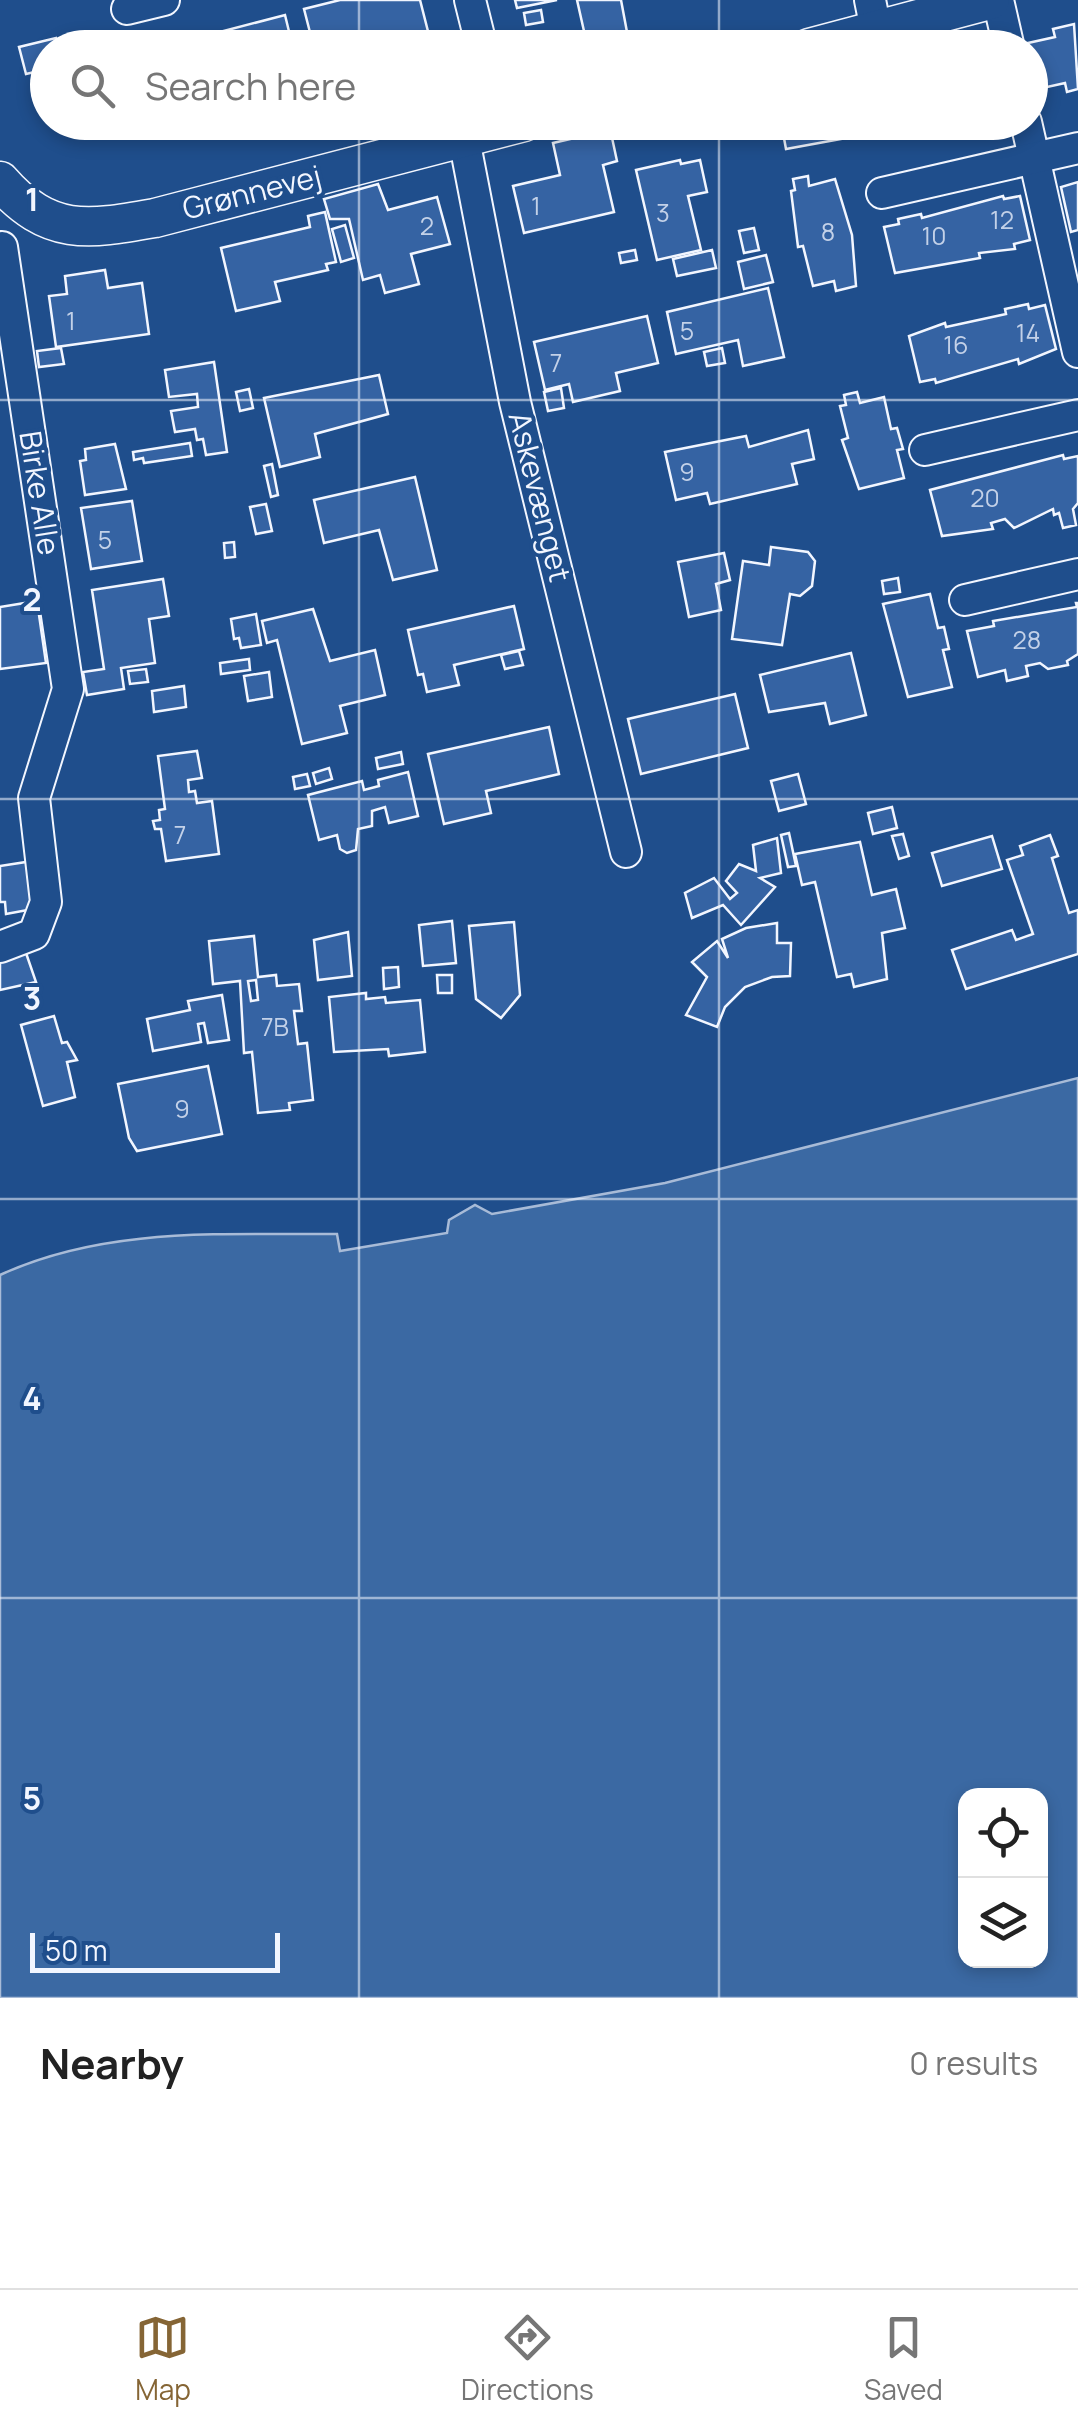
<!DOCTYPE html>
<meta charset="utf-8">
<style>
body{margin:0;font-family:Manrope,sans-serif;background:#f6f6f6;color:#222}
.controls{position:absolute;right:30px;bottom:30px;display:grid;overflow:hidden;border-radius:20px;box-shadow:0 5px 15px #0003}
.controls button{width:90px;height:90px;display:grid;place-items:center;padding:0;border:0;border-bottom:2px solid #e0e0e0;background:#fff;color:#222;font:50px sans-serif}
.scale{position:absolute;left:30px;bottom:25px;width:250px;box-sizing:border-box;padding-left:10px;border:5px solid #f2f6ff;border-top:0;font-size:28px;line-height:35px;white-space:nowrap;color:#f2f6ff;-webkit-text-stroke:8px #1f4e8c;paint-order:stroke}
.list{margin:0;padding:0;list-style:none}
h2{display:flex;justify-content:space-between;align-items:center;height:130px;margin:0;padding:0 40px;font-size:42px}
h2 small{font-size:32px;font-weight:400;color:#767676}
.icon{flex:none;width:55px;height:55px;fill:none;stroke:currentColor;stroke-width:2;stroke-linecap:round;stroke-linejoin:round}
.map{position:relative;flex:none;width:1078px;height:1998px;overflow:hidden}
.search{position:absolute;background:#fff;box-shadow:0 5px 15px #0003;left:30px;right:30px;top:30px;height:110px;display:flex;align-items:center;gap:25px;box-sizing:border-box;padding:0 35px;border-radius:55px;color:#767676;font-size:38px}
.sheet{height:290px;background:#fff}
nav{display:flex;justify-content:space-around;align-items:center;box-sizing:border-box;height:140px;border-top:2px solid #e0e0e0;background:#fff;font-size:28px;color:#767676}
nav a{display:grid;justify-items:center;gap:5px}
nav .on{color:#856535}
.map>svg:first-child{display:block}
</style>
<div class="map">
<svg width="1078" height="1998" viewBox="0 0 1078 1998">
<rect width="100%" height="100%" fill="#1f4e8c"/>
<!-- water -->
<path fill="#3b69a3" stroke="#a8bbd7" stroke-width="2.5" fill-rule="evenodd" d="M1078,1078v920h-1078v-723c106,-49 223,-40 337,-41l3,17 107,-18 2,-13 26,-15 17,9 173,-31zM966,1796h74v164h-74z"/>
<!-- building -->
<g fill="#3563a3" stroke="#f2f6ff" stroke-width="2.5" fill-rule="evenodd">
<polygon points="340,0 420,0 432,47 379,48 376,37 335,48 314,48 304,9"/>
<polygon points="515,0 557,0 517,8"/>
<polygon points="577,0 621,0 627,32 586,40"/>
<polygon points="541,10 543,22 526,25 524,13"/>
<polygon points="285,15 293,48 181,48 197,38"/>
<polygon points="1074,24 1078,89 1067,92 1065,83 1038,89 1028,43 1055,37 1053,29"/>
<polygon points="56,38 58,48 48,48 48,69 26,74 19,47"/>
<polygon points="46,79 48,104 39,106 35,81"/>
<polygon points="781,122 900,122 901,128 786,149"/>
<polygon points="596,133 611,133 617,161 603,165 614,212 524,233 513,186 560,175 553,143"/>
<polygon points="680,160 681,164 700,160 707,192 688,196 701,250 657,260 636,170"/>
<polygon points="808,176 809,186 835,179 852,235 856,286 836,291 834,281 813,286 803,246 798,247 791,191 795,190 793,179"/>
<polygon points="1078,182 1078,230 1071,232 1061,187"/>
<polygon points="378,184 388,210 437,197 450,244 411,254 419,284 385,293 380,275 363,280 349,219 330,219 324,199"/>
<polygon points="1003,196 1004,199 1020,196 1030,240 1014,244 1015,249 979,253 980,258 895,273 884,227 899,224 898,219 921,214 922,218"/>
<polygon points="325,212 336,262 326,264 328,270 275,282 280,301 236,311 221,248 310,227 308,216"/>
<polygon points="345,225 354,258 341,262 332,229"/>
<polygon points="754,228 759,250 744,253 739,231"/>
<polygon points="635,250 637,260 621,263 619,253"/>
<polygon points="712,250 716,268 677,276 673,259"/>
<polygon points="766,255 773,282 744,289 738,262"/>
<polygon points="105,270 108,288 142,283 149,334 56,347 49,296 67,294 65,276"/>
<polygon points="768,288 784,357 743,366 738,340 676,354 667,312"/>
<polygon points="1028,304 1029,309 1045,305 1056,349 1019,364 1018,359 936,383 935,379 920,382 909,336 945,323 946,327 1006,314 1005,309"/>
<polygon points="647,316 658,363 616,373 620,391 573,402 569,384 545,390 534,342"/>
<polygon points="61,348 64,364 39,367 37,351"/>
<polygon points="722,348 725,363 707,366 704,352"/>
<polygon points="214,362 227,452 206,455 203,439 197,440 195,429 175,432 171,411 198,407 197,394 169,397 165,370"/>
<polygon points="379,375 388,414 315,434 320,457 280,467 264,398"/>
<polygon points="561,388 564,408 548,411 544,392"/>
<polygon points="249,389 253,408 240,411 236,392"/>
<polygon points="857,392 860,403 884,397 891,429 897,428 903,449 897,450 904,478 859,489 842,440 848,438 840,406 846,405 844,395"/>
<polygon points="808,430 814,459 792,464 797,484 710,504 707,493 676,500 665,452 746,436 749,447"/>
<polygon points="190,443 192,456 144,463 143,458 134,460 133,452"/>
<polygon points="115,444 126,489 85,495 80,461 86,460 85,449"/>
<polygon points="1063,455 1064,459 1078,456 1078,503 1073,509 1076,525 1063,528 1059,513 1054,515 1053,509 1014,528 1005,519 991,523 993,529 942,536 930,490"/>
<polygon points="272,464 278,495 271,497 264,466"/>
<polygon points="415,477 437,570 393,580 379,530 324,543 314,500"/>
<polygon points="132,501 142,561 91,569 81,508"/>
<polygon points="266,504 272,531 256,534 250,507"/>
<polygon points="234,542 235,557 225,558 224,543"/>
<polygon points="771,547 808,552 815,561 812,586 800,596 790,594 782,645 732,639 743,561 769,565"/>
<polygon points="724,553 730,580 716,584 721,610 689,617 678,562"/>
<polygon points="898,578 900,592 884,594 882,581"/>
<polygon points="163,579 169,616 149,619 155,663 121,668 124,689 87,695 83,672 104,669 92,590"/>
<polygon points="930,594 938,628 944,627 949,649 943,650 952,687 908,697 883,604"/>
<polygon points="37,601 46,663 0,669 0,607"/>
<polygon points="1076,603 1078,603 1078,654 1067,661 1068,665 1048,669 1040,663 1026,666 1028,676 1007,681 1005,670 978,677 967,631 994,626 993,621 1077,607"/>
<polygon points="514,606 524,649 454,665 459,685 427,692 423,674 418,675 408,630"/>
<polygon points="313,609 330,661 375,650 385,695 340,706 347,733 302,744 277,640 267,643 262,621"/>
<polygon points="256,614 261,645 241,648 239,638 234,639 231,619"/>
<polygon points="519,651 523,665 505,669 501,655"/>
<polygon points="851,653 866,715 830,724 825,703 769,712 760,675"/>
<polygon points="249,659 250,670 221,674 220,663"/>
<polygon points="146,669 148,682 130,684 128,671"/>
<polygon points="269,672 272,697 248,701 244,676"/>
<polygon points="184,686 186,707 154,712 152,691"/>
<polygon points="735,694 748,748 641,774 628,719"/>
<polygon points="549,727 559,774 486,791 491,813 444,824 428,754"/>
<polygon points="197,751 202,778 188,780 189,792 195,791 197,803 212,801 219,854 166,861 161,829 155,829 153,821 160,820 159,810 165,809 158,756"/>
<polygon points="401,752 403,764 378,769 376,758"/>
<polygon points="329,768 332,779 316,784 313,773"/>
<polygon points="408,772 418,816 389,823 385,807 372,811 372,826 358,829 356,850 347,853 340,849 337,835 319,840 308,795 362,781 364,790 379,786 378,780"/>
<polygon points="307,774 310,786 295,789 293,777"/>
<polygon points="798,774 806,804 779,811 771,781"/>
<polygon points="892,807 897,828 873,834 868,813"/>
<polygon points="789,833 796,866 788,867 781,835"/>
<polygon points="903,834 909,856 899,859 892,836"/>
<polygon points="1050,835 1058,856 1052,858 1069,913 1078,910 1078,954 966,989 952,950 1012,930 1016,940 1033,934 1007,860 1023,855 1020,846"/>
<polygon points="992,836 1002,869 942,886 932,853"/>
<polygon points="777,838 781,873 760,878 775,887 741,925 723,905 692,918 685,893 714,878 730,899 737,893 726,881 739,864 756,871 753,845"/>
<polygon points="860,842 872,895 896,889 905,928 882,933 887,979 854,987 851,974 837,977 815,882 802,885 795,854"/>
<polygon points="26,862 33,909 6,914 5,902 0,902 0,866"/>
<polygon points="452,921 456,963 423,966 419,925"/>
<polygon points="514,922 520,995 501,1018 476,999 469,926"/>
<polygon points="777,923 777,943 791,943 790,976 772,977 745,987 725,1007 717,1027 686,1015 707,977 692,962 717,941 728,958 722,939 746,928"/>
<polygon points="348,932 352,976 318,980 314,940"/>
<path d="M254,936l4,41 18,-2 1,11 22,-2 3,27h-8l4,33 9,-1 6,57 -24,3 1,7 -32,3 -6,-61 -8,1 -4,-72 -27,3 -4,-43zM256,980l2,20 -7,1 -3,-20z"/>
<polygon points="26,953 36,982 0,990 0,961"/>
<polygon points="398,967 399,987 384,989 383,968"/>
<polygon points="437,975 452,975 452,993 438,993"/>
<polygon points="366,993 366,999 385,997 386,1003 420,1000 425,1052 389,1056 388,1049 334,1052 329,997"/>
<polygon points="222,995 229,1040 208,1043 204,1023 198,1024 201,1042 153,1051 147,1019 190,1010 188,1001"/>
<polygon points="54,1016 62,1043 67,1042 77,1060 67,1062 75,1097 43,1106 21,1025"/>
<polygon points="208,1066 222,1134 137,1151 129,1138 118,1084"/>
</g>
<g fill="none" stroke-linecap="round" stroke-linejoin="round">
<defs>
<g id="minor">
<polyline points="470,0 482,48"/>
<polyline points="870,0 876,30"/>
<polyline points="998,0 1009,48"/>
<polyline points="127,9 164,0"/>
<polyline points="1026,122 1078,352"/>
<polyline points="464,139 515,402 626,852"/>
<polyline points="882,193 1078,148"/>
<polyline points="925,450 1078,415"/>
<polyline points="965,600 1078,574"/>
<polyline points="0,947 34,934 46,902 34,798 68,689 2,247"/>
</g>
<g id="tertiary">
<polyline points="809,48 990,0"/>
<path d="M0,181c49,56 87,49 155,37l369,-96"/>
</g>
</defs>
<!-- minor casing -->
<use href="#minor" stroke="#f2f6ff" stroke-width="34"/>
<!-- tertiary casing -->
<use href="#tertiary" stroke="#f2f6ff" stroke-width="41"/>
<!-- minor -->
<use href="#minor" stroke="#1f4e8c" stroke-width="30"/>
<!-- tertiary -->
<use href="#tertiary" stroke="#1f4e8c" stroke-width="38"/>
</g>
<!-- grid -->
<path fill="none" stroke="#f2f6ff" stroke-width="2.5" stroke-opacity="0.55" d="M359,0v48M719,0v48M359,122v1876M719,122v1876M0,400h1078M0,799h1078M0,1199h1078M0,1598h1078"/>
<g text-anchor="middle" stroke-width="8" stroke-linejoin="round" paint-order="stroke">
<!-- number labels -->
<g font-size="25" fill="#c3d1e8">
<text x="536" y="215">1</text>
<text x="663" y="222">3</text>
<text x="1002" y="229">12</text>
<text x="427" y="235">2</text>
<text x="828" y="241">8</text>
<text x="934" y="245">10</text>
<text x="71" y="330">1</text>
<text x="687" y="340">5</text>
<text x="1028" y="342">14</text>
<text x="956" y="354">16</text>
<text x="556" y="372">7</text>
<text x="687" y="481">9</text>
<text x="985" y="507">20</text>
<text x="105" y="549">5</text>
<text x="1027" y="649">28</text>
<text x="180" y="844">7</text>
<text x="275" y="1036">7B</text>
<text x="182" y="1118">9</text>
</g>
<!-- street labels -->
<g font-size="30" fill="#f2f6ff" stroke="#1f4e8c">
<text transform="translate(252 193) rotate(-14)" y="10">Grønnevej</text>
<text transform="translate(39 493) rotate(81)" y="10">Birke Alle</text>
<text transform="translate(539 497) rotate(76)" y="10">Askevænget</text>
</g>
</g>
<g font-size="32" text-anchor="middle" font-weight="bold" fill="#f2f6ff" stroke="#1f4e8c" stroke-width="8" stroke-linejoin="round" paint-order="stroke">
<text x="32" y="211">1</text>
<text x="32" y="611">2</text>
<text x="32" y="1010">3</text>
<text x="32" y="1410">4</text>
<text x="32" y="1810">5</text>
</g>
</svg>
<div class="controls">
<button><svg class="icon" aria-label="locate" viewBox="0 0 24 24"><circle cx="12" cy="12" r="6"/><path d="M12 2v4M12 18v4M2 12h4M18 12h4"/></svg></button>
<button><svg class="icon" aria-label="layers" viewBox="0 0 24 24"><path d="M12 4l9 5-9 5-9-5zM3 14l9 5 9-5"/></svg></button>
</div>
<div class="scale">50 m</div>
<div class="search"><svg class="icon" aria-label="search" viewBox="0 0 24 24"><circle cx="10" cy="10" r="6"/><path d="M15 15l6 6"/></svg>Search here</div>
</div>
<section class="sheet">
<h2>Nearby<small>0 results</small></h2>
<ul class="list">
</ul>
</section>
<nav>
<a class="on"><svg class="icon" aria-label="map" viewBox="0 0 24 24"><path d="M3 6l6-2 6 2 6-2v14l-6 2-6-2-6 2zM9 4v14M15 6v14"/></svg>Map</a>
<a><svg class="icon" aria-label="directions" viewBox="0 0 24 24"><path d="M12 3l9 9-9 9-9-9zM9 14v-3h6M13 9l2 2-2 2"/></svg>Directions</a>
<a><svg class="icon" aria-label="saved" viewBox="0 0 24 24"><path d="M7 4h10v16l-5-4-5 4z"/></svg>Saved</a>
</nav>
